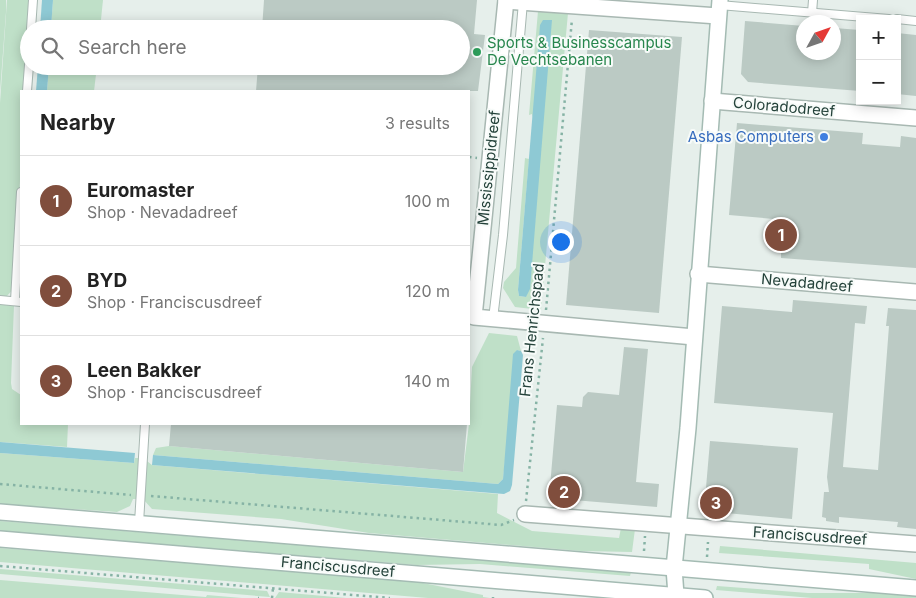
<!DOCTYPE html>
<meta charset="utf-8">
<style>
body{margin:0;font-family:Inter,sans-serif;background:#f6f6f6;color:#222}
.controls{position:absolute;right:15px;top:15px;display:grid;overflow:hidden;border-radius:0px;box-shadow:0 2px 12px #0003}
.controls button{width:45px;height:45px;display:grid;place-items:center;padding:0;border:0;border-bottom:1px solid #e0e0e0;background:#fff;color:#222;font:25px sans-serif}
.compass{position:absolute;left:796px;top:15px;width:45px;height:45px;border-radius:50%;background:#fff;box-shadow:0 2px 12px #0003;rotate:50deg}
.you{position:absolute;left:560px;top:241px;width:18px;height:18px;margin:-12px;border:4px solid #fff;border-radius:50%;background:#1a73e8;box-shadow:0 0 0 8px #1a73e833}
.badge{display:grid;place-items:center;width:32px;height:32px;border-radius:50%;background:#804e3d;color:#fff;font-size:16px;font-weight:700}
.pin{position:absolute;translate:-50% -50%;border:2px solid #fff;box-shadow:0 1px 5px #0006}
.list{margin:0;padding:0;list-style:none}
h2{display:flex;justify-content:space-between;align-items:center;height:65px;margin:0;padding:0 20px;font-size:21px}
h2 small{font-size:16px;font-weight:400;color:#767676}
.list li{display:grid;grid-template-columns:32px 1fr auto;gap:15px;align-items:center;box-sizing:border-box;height:90px;padding:0 20px;border-top:1px solid #e0e0e0}
.list b{display:block;font-size:19px;white-space:nowrap}
.list p{margin:0;font-size:16px;white-space:nowrap;color:#767676}
.list em{font-size:16px;font-style:normal;color:#767676}
.icon{flex:none;width:28px;height:28px;fill:none;stroke:currentColor;stroke-width:2;stroke-linecap:round;stroke-linejoin:round}
.map{position:relative;flex:none;width:916px;height:598px;overflow:hidden}
.search{position:absolute;background:#fff;box-shadow:0 2px 12px #0003;left:20px;top:20px;width:450px;height:55px;display:flex;align-items:center;gap:12px;box-sizing:border-box;padding:0 18px;border-radius:28px;color:#767676;font-size:19px}
.panel{position:absolute;background:#fff;box-shadow:0 2px 12px #0003;left:20px;top:90px;width:450px;height:335px;border-radius:0px}
.map>svg:first-child{display:block}
</style>
<div class="map">
<svg width="916" height="598" viewBox="0 0 916 598">
<rect width="100%" height="100%" fill="#e6efeb"/>
<!-- green -->
<g fill="#bfe0c8">
<polygon points="0,0 6,0 6,12 0,92"/>
<polygon points="7,0 32,0 26,91 21,91 21,162 14,288 7,296 0,296 0,103"/>
<polygon points="53,0 103,0 100,29 51,29"/>
<polygon points="538,11 568,13 541,310 515,307 503,288 504,282 516,268 525,158 529,159 518,290 519,296 526,297 535,222 540,153 532,114 529,115"/>
<polygon points="49,66 97,66 94,91 47,91"/>
<polygon points="0,302 14,305 11,383 12,389 21,395 21,424 68,424 67,447 0,442"/>
<polygon points="489,333 517,336 521,351 517,350 503,479 498,484 153,455 156,448 169,446 463,472 469,424 472,367"/>
<polygon points="0,453 134,463 135,458 143,458 152,465 498,494 497,513 532,531 619,538 621,528 635,529 632,552 581,551 369,533 281,519 152,509 143,499 133,499 130,506 117,512 0,504"/>
<polygon points="0,521 631,572 630,576 480,564 417,565 0,531"/>
<polygon points="720,546 916,563 916,579 869,569 869,564 719,553"/>
<polygon points="0,548 418,582 483,595 483,597 490,598 428,598 0,562"/>
<polygon points="0,569 267,591 270,597 0,574"/>
<polygon points="0,580 206,597 207,595 242,598 0,598"/>
<polygon points="717,586 808,593 875,593 916,596 916,598 812,598 716,590"/>
<polygon points="279,592 346,598 275,598"/>
</g>
<!-- water -->
<g fill="#8ec9d4">
<polygon points="42,0 53,0 51,29 40,29"/>
<polygon points="543,20 552,20 530,289 526,297 519,296 518,290 540,25"/>
<polygon points="38,66 49,66 47,91 36,91"/>
<polygon points="517,350 521,351 523,355 512,485 510,491 504,494 152,465 153,455 498,484 503,479 513,354"/>
<polygon points="0,442 135,453 134,463 0,453"/>
</g>
<!-- building -->
<g fill="#bbcac4">
<polygon points="264,0 477,0 474,34 485,35 478,91 256,91 258,66 461,66 461,29 262,29"/>
<polygon points="745,21 804,26 804,52 834,52 834,28 860,30 860,91 748,82 741,74"/>
<polygon points="589,30 682,37 659,313 566,305"/>
<polygon points="897,33 916,35 916,96 897,94"/>
<polygon points="737,123 863,133 862,144 900,147 901,136 916,138 916,268 781,258 781,249 771,248 774,219 729,215"/>
<polygon points="793,300 867,306 865,324 855,323 843,467 878,470 889,326 886,326 888,308 916,310 916,529 897,527 898,522 839,517 839,523 826,521 826,518 822,517 824,492 829,492 827,477 833,413 714,403 722,306 792,312"/>
<polygon points="624,347 648,349 636,482 659,484 657,507 549,498 557,405 582,407 583,397 588,392 619,395"/>
<polygon points="171,424 467,424 463,472 169,446"/>
<polygon points="710,441 798,448 792,519 704,511"/>
</g>
<g fill="none" stroke-linecap="round" stroke-linejoin="round">
<defs>
<g id="lane">
<polyline points="719,5 889,19"/>
<polyline points="812,13 813,0"/>
<polyline points="897,19 916,21"/>
<polyline points="31,29 33,0"/>
<polyline points="27,91 29,65"/>
<polyline points="0,300 21,302"/>
<polyline points="15,301 21,192"/>
<polyline points="493,319 503,235 523,2"/>
<polyline points="139,523 145,424"/>
</g>
<g id="street">
<polyline points="506,0 474,317 694,337"/>
<polyline points="506,1 718,16"/>
<polyline points="712,101 916,118"/>
<polyline points="698,274 916,292"/>
<polyline points="525,514 916,544"/>
</g>
<g id="secondary">
<polyline points="0,512 916,588"/>
<polyline points="0,539 705,598"/>
<polyline points="676,595 674,568 688,428 720,0"/>
</g>
</defs>
<!-- lane casing -->
<use href="#lane" stroke="#a8b8b2" stroke-width="10"/>
<!-- street casing -->
<use href="#street" stroke="#a8b8b2" stroke-width="18"/>
<!-- secondary casing -->
<use href="#secondary" stroke="#a4bbb3" stroke-width="18"/>
<!-- path -->
<g stroke="#86b3a5" stroke-width="2.5" stroke-dasharray="2.5 4" stroke-linecap="butt">
<polyline points="469,157 477,158"/>
<polyline points="546,310 572,19"/>
<polyline points="0,484 131,495"/>
<polyline points="151,496 501,525 514,520"/>
<polyline points="526,501 543,338"/>
<polyline points="644,551 645,536"/>
<polyline points="707,557 708,542"/>
<polyline points="0,566 390,598"/>
<polyline points="258,598 259,598"/>
<polyline points="272,598 273,588"/>
<polyline points="493,598 493,597"/>
</g>
<!-- lane -->
<use href="#lane" stroke="#fff" stroke-width="8"/>
<!-- street -->
<use href="#street" stroke="#fff" stroke-width="15"/>
<!-- secondary -->
<use href="#secondary" stroke="#fff" stroke-width="15"/>
</g>
<!-- markers -->
<circle fill="#2e9e5b" stroke="#f7fbf9" stroke-width="2" cx="477" cy="52" r="5"/>
<circle fill="#3f7fe0" stroke="#f7fbf9" stroke-width="2" cx="824" cy="137" r="5"/>
<g text-anchor="middle" stroke-width="4" stroke-linejoin="round" paint-order="stroke">
<!-- leisure labels -->
<g font-size="15" fill="#27864d" stroke="#f7fbf9" text-anchor="start">
<text x="487" y="48">Sports &amp; Businesscampus<tspan x="487" dy="17">De Vechtsebanen</tspan></text>
</g>
<!-- street labels -->
<g font-size="15" fill="#24423a" stroke="#f7fbf9">
<text transform="translate(784 107) rotate(5)" y="5">Coloradodreef</text>
<text transform="translate(489 168) rotate(-84)" y="5">Mississippidreef</text>
<text transform="translate(807 283) rotate(5)" y="5">Nevadadreef</text>
<text transform="translate(532 330) rotate(-84)" y="5">Frans Henrichspad</text>
<text transform="translate(810 536) rotate(4)" y="5">Franciscusdreef</text>
<text transform="translate(338 567) rotate(5)" y="5">Franciscusdreef</text>
</g>
<!-- shop labels -->
<g font-size="15" fill="#366cbe" stroke="#f7fbf9" text-anchor="end">
<text x="814" y="142">Asbas Computers</text>
</g>
</g>
</svg>
<div class="controls">
<button>+</button>
<button>−</button>
</div>
<svg class="compass" viewBox="-18 -18 36 36"><path d="M0-13l5 13h-10z" fill="#e53935"/><path d="M0 13l5-13h-10z" fill="#767676"/></svg>
<div class="you"></div>
<div class="pin badge" style="left:781px;top:235px">1</div>
<div class="pin badge" style="left:564px;top:492px">2</div>
<div class="pin badge" style="left:716px;top:503px">3</div>
<div class="search"><svg class="icon" aria-label="search" viewBox="0 0 24 24"><circle cx="10" cy="10" r="6"/><path d="M15 15l6 6"/></svg>Search here</div>
<section class="panel">
<h2>Nearby<small>3 results</small></h2>
<ul class="list">
<li><span class="badge">1</span><div><b>Euromaster</b><p>Shop · Nevadadreef</p></div><em>100 m</em></li>
<li><span class="badge">2</span><div><b>BYD</b><p>Shop · Franciscusdreef</p></div><em>120 m</em></li>
<li><span class="badge">3</span><div><b>Leen Bakker</b><p>Shop · Franciscusdreef</p></div><em>140 m</em></li>
</ul>
</section>
</div>
